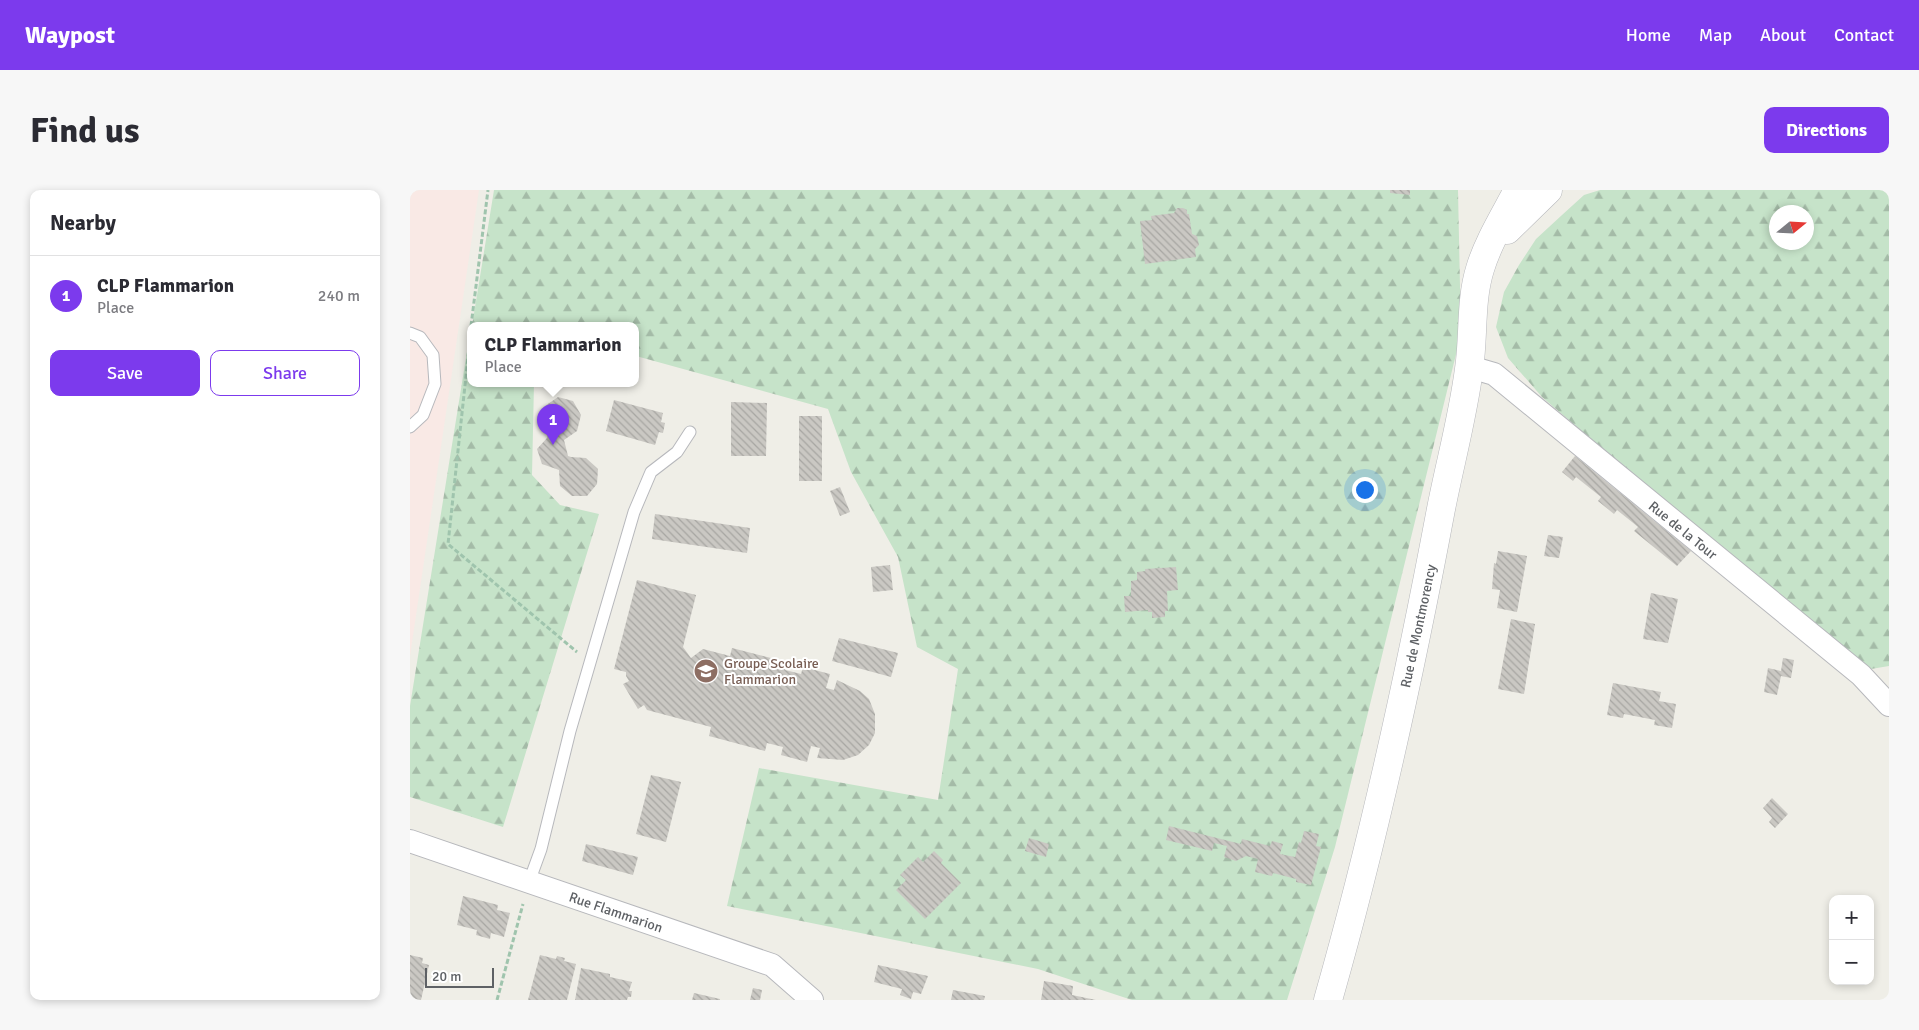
<!DOCTYPE html>
<meta charset="utf-8">
<style>
body{margin:0;font-family:Signika,sans-serif;background:#f7f7f7;color:#2b2b33}
.controls{position:absolute;right:15px;bottom:15px;display:grid;overflow:hidden;border-radius:10px;box-shadow:0 2px 8px #0003}
.controls button{width:45px;height:45px;display:grid;place-items:center;padding:0;border:0;border-bottom:1px solid #e1e1e2;background:#fff;color:#2b2b33;font:25px sans-serif}
.compass{position:absolute;left:1359px;top:15px;width:45px;height:45px;border-radius:50%;background:#fff;box-shadow:0 2px 8px #0003;rotate:72deg}
.scale{position:absolute;left:15px;bottom:12px;width:69px;box-sizing:border-box;padding-left:5px;border:2px solid #5e6165;border-top:0;font-size:14px;line-height:18px;white-space:nowrap;color:#5e6165;-webkit-text-stroke:4px #fff;paint-order:stroke}
.you{position:absolute;left:954px;top:299px;width:18px;height:18px;margin:-12px;border:4px solid #fff;border-radius:50%;background:#1a73e8;box-shadow:0 0 0 8px #1a73e833}
.badge{display:grid;place-items:center;width:32px;height:32px;border-radius:50%;background:#7c3aed;color:#fff;font-size:16px;font-weight:700}
.pin{position:absolute;translate:-50% -41px;filter:drop-shadow(0 1px 2px #0008)}
.pin::after{content:'';position:absolute;top:26px;width:18px;height:15px;background:inherit;clip-path:polygon(0 0,100% 0,50% 100%)}
.popup{position:absolute;left:57px;top:132px;width:172px;height:65px;box-sizing:border-box;display:grid;place-content:center;border-radius:10px;background:#fff;filter:drop-shadow(0 1px 4px #0005);font-size:16px;white-space:nowrap;color:#7c7c81}
.popup b{font-size:19px;color:#2b2b33}
.popup::after{content:'';position:absolute;left:50%;top:100%;margin-left:-10px;border:10px solid transparent;border-top-color:#fff}
.list{margin:0;padding:0;list-style:none}
h2{display:flex;justify-content:space-between;align-items:center;height:65px;margin:0;padding:0 20px;font-size:21px}
h2 small{font-size:16px;font-weight:400;color:#7c7c81}
.list li{display:grid;grid-template-columns:32px 1fr auto;gap:15px;align-items:center;box-sizing:border-box;height:80px;padding:0 20px;border-top:1px solid #e1e1e2}
.list b{display:block;font-size:19px;white-space:nowrap}
.list p{margin:0;font-size:16px;white-space:nowrap;color:#7c7c81}
.list em{font-size:16px;font-style:normal;color:#7c7c81}
.actions{display:flex;gap:10px;padding:15px 20px}
.actions a{flex:1;padding:11px 0;border:1px solid #7c3aed;border-radius:10px;text-align:center;font-size:18px;color:#7c3aed}
.actions .main{background:#7c3aed;color:#fff}
.map{position:relative;flex:none;width:1479px;height:810px;overflow:hidden;border-radius:10px}
header{display:flex;align-items:center;gap:30px;box-sizing:border-box;height:70px;padding:0 25px;background:#7c3aed;color:#fff}
header strong{font-size:24px}
nav{display:flex;gap:28px;margin-inline-start:auto;font-size:18px}
.intro{display:flex;align-items:center;justify-content:space-between;box-sizing:border-box;height:120px;padding:0 30px}
h1{margin:0;font-size:35px}
.button{padding:12px 22px;border-radius:10px;background:#7c3aed;color:#fff;font-size:18px;font-weight:700}
main{display:flex;gap:30px;padding:0 30px}
aside{flex:1;background:#fff;border-radius:10px;box-shadow:0 2px 8px #0003}
.map>svg:first-child{display:block}
</style>
<header>
<strong>Waypost</strong>
<nav><a>Home</a><a>Map</a><a>About</a><a>Contact</a></nav>
</header>
<div class="intro"><h1>Find us</h1><a class="button">Directions</a></div>
<main>
<aside>
<h2>Nearby<small></small></h2>
<ul class="list">
<li><span class="badge">1</span><div><b>CLP Flammarion</b><p>Place</p></div><em>240 m</em></li>
</ul>
<div class="actions"><a class="main">Save</a><a>Share</a></div>
</aside>
<div class="map">
<svg width="1479" height="810" viewBox="0 0 1479 810">
<defs>
<pattern id="forest-firs" width="22" height="20" patternUnits="userSpaceOnUse" patternTransform="scale(1.25)"><rect width="22" height="20" fill="#c6e3c9"/><path d="M5 1l3.5 6h-7zM16 11l3.5 6h-7z" fill="#a4bba7"/></pattern>
<pattern id="building-back-hatch" width="6" height="6" patternUnits="userSpaceOnUse" patternTransform="scale(1.25)"><rect width="6" height="6" fill="#cac8c3"/><path d="M-1 5l2 2M0 0l6 6M5-1l2 2" fill="none" stroke="#a7a6a2"/></pattern>
</defs>
<rect width="100%" height="100%" fill="#efeee7"/>
<!-- medical -->
<polygon fill="#f9e9e5" points="0,0 69,0 0,466"/>
<!-- forest -->
<g fill="url(#forest-firs)" fill-rule="evenodd">
<polygon points="84,0 1048,0 1051,144 925,657 877,810 722,810 628,779 317,716 349,578 528,610 548,479 507,457 488,367 441,282 418,219 226,166 226,136 62,136"/>
<path d="M1190,0h289v476l-18,3 -140,-110 -189,-162 -34,-39 -12,-31 8,-35 15,-27 17,-26 26,-24 22,-20zM1366,22h30v30h-30z"/>
<polygon points="60,143 61,194 124,194 122,285 150,315 189,324 93,637 0,607 0,516"/>
</g>
<!-- building -->
<g fill="url(#building-back-hatch)">
<polygon points="980,0 1000,0 1000,5 980,3"/>
<polygon points="767,18 773,18 777,20 777,24 779,24 782,44 787,46 789,55 785,59 786,67 735,74 730,31 742,30 741,26 764,23"/>
<polygon points="148,207 163,211 171,225 167,241 154,250 158,266 161,267 176,268 188,279 187,294 177,306 162,306 150,296 149,280 132,274 127,259 137,248 138,244 130,232 135,216"/>
<polygon points="204,210 253,223 251,232 255,233 253,243 249,242 245,255 196,241"/>
<polygon points="321,212 357,213 356,266 321,266"/>
<rect x="389" y="226" width="23" height="65"/>
<polygon points="1165,266 1281,361 1267,376 1224,341 1228,337 1222,332 1207,320 1204,324 1188,311 1191,307 1166,287 1163,291 1152,282"/>
<polygon points="430,297 440,322 430,326 420,301"/>
<polygon points="245,324 340,338 337,363 242,349"/>
<polygon points="1138,345 1153,347 1149,368 1134,366"/>
<polygon points="1088,361 1117,366 1107,422 1087,418 1090,400 1082,399 1084,373 1086,374"/>
<polygon points="480,375 483,400 463,402 461,377"/>
<polygon points="766,377 768,400 757,401 758,421 755,421 755,427 742,428 742,422 738,422 738,420 715,422 714,406 721,406 721,391 727,390 727,382 735,381 735,379"/>
<polygon points="227,390 286,405 273,457 281,468 293,459 320,466 322,458 377,472 375,480 391,484 393,477 420,484 416,498 424,500 427,490 450,501 459,509 465,524 465,543 459,555 448,565 433,570 407,568 410,558 401,556 397,572 371,565 373,557 357,553 355,561 299,546 301,537 237,520 234,515 228,519 213,494 219,491 216,486 216,482 204,479"/>
<polygon points="1241,403 1268,409 1258,453 1233,449"/>
<polygon points="1101,429 1125,434 1114,504 1088,499"/>
<polygon points="429,448 488,463 481,487 422,471"/>
<polygon points="1373,468 1384,470 1381,488 1371,486 1367,505 1354,502 1358,478 1371,481"/>
<polygon points="1203,493 1251,502 1249,511 1266,514 1262,538 1244,535 1245,530 1214,524 1213,528 1197,525"/>
<polygon points="241,585 271,592 256,652 226,644"/>
<polygon points="1362,608 1378,624 1365,638 1359,632 1362,628 1353,618"/>
<polygon points="759,636 831,654 832,649 860,656 862,651 873,654 870,664 885,667 889,652 891,653 894,641 909,644 906,656 911,657 901,695 886,692 886,689 863,683 862,686 845,682 848,669 836,666 826,671 814,667 817,656 804,653 802,661 756,650"/>
<polygon points="619,648 639,654 636,667 615,661"/>
<polygon points="176,654 228,667 223,685 172,671"/>
<polygon points="524,661 533,670 531,673 551,693 515,729 486,700 496,690 490,685 508,667 513,672"/>
<polygon points="53,706 88,715 87,720 100,723 94,747 81,743 80,749 66,745 67,740 47,735"/>
<polygon points="0,765 13,768 12,773 19,775 11,810 0,810"/>
<polygon points="130,765 146,769 147,766 155,768 154,771 166,774 157,810 118,810"/>
<polygon points="468,775 518,786 511,804 503,802 501,809 490,805 492,799 464,792"/>
<polygon points="171,778 200,784 200,787 222,792 219,801 222,801 221,807 218,807 217,810 165,810"/>
<polygon points="634,791 663,796 662,805 686,810 631,810"/>
<polygon points="343,798 352,800 350,810 340,810"/>
<polygon points="543,800 575,806 574,810 541,810"/>
<polygon points="284,803 310,809 310,810 282,810"/>
</g>
<g fill="none" stroke-linecap="round" stroke-linejoin="round">
<defs>
<g id="service">
<polyline points="0,143 10,147 23,165 25,194 13,225 0,237"/>
<polyline points="119,692 131,659 160,541 224,322 241,282 267,262 280,242"/>
</g>
<g id="minor">
<polyline points="1060,177 1084,184 1451,485 1479,515"/>
<polyline points="0,651 362,775 402,810"/>
</g>
<g id="tertiary">
<polyline points="1097,40 1138,0"/>
<path d="M918,810c46,-161 82,-326 113,-491 9,-46 22,-93 28,-140 5,-33 1,-68 11,-100 8,-27 25,-54 38,-79"/>
</g>
</defs>
<!-- service casing -->
<use href="#service" stroke="#b7b8bc" stroke-width="13"/>
<!-- minor casing -->
<use href="#minor" stroke="#b7b8bc" stroke-width="24"/>
<!-- tertiary casing -->
<use href="#tertiary" stroke="#b7b8bc" stroke-width="29"/>
<!-- path -->
<g stroke="#9fc4ad" stroke-width="3" stroke-dasharray="5 2.5" stroke-linecap="butt">
<polyline points="61,136 78,0"/>
<polyline points="61,139 38,354 167,462"/>
<polyline points="87,810 113,714"/>
</g>
<!-- service -->
<use href="#service" stroke="#fff" stroke-width="11"/>
<!-- minor -->
<use href="#minor" stroke="#fff" stroke-width="22"/>
<!-- tertiary -->
<use href="#tertiary" stroke="#fff" stroke-width="28"/>
</g>
<!-- icons -->
<defs>
<symbol id="school-disc" viewBox="-11 -11 22 22"><circle r="9.5" fill="#8d6e63" stroke="#fff"/><path d="M0-5L7-2L0 1L-7-2ZM-4 1L0 2.5L4 1V4Q0 6-4 4Z" fill="#fff"/></symbol>
</defs>
<g fill-rule="evenodd">
<use href="#school-disc" x="282" y="467" width="28" height="28"/>
</g>
<g text-anchor="middle" stroke-width="4" stroke-linejoin="round" paint-order="stroke">
<!-- street labels -->
<g font-size="14" fill="#5e6165" stroke="#fff">
<text transform="translate(1273 340) rotate(39)" y="5">Rue de la Tour</text>
<text transform="translate(1008 436) rotate(-78)" y="5">Rue de Montmorency</text>
<text transform="translate(206 722) rotate(19)" y="5">Rue Flammarion</text>
</g>
<!-- education labels -->
<g font-size="14" fill="#785e54" stroke="#fff" text-anchor="start">
<text x="314" y="478">Groupe Scolaire<tspan x="314" dy="16">Flammarion</tspan></text>
</g>
</g>
</svg>
<div class="controls">
<button>+</button>
<button>−</button>
</div>
<svg class="compass" viewBox="-18 -18 36 36"><path d="M0-13l5 13h-10z" fill="#e53935"/><path d="M0 13l5-13h-10z" fill="#7c7c81"/></svg>
<div class="scale">20 m</div>
<div class="you"></div>
<div class="pin badge" style="left:143px;top:255px">1</div>
<div class="popup"><b>CLP Flammarion</b>Place</div>
</div>
</main>
